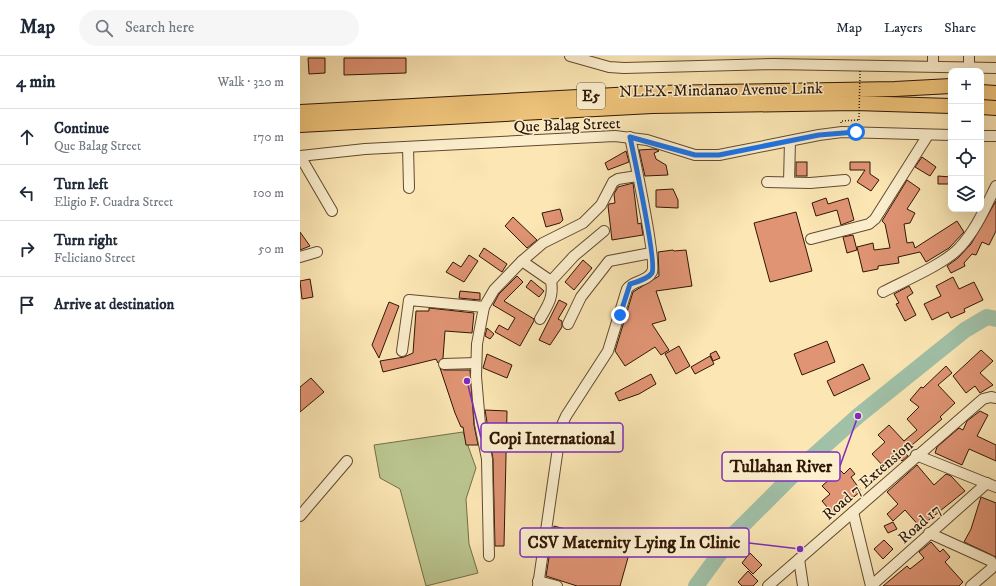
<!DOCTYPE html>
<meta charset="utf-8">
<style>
body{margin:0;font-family:"IM FELL DW Pica",serif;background:#f6f6f7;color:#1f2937}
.controls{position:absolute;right:12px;top:12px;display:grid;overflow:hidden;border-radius:8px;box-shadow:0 4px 16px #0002}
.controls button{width:36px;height:36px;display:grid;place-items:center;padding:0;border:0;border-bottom:1px solid #e0e1e3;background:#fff;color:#1f2937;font:20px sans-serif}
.stop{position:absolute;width:12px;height:12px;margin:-9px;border:3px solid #1a73e8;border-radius:50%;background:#fff}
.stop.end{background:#1a73e8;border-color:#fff;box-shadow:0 1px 4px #0008}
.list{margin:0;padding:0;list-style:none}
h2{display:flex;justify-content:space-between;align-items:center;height:52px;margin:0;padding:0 16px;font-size:17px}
h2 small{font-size:13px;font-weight:400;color:#747a83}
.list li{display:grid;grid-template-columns:26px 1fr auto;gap:12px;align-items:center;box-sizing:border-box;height:56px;padding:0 16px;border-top:1px solid #e0e1e3}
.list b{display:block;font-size:15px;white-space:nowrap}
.list p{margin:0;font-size:13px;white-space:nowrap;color:#747a83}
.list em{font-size:13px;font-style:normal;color:#747a83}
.icon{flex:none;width:22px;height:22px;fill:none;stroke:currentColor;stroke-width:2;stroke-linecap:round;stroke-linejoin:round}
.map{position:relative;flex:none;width:696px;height:530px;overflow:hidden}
header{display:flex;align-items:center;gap:24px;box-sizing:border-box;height:56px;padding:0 20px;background:#fff;border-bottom:1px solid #e0e1e3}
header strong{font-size:19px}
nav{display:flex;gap:22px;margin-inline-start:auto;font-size:14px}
.search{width:280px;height:36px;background:#f6f6f7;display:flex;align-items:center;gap:10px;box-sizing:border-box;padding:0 14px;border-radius:22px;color:#747a83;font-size:15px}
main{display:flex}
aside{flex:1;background:#fff}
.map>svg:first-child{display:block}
</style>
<header>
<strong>Map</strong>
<div class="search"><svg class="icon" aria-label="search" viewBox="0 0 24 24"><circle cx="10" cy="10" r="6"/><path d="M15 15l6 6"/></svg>Search here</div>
<nav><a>Map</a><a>Layers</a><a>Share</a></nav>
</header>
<main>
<aside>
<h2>4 min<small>Walk · 320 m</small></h2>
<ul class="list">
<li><svg class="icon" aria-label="ahead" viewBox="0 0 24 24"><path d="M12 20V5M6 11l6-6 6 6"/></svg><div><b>Continue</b><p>Que Balag Street</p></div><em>170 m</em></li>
<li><svg class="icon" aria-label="left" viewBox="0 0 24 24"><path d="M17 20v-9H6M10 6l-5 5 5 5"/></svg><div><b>Turn left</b><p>Eligio F. Cuadra Street</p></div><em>100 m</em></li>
<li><svg class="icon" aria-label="right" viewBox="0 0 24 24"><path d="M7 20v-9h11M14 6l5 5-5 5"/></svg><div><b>Turn right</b><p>Feliciano Street</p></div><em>50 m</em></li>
<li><svg class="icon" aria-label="arrive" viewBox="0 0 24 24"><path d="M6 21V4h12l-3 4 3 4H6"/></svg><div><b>Arrive at destination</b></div></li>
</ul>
</aside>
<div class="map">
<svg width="696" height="530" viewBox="0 0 696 530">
<rect width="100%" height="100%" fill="#fbe6b4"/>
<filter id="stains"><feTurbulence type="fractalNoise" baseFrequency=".005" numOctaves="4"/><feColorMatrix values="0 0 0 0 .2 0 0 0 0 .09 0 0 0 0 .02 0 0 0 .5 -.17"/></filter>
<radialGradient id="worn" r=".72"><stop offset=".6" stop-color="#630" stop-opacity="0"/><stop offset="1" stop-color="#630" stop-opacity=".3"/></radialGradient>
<!-- green -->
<polygon fill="#bbc690" stroke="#756e4a" points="163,376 176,412 166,443 169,488 178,517 126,530 100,433 80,422 74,389"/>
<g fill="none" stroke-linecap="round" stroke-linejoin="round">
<!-- river -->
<polyline stroke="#a0c0a7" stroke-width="16" points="396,530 434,478 501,411 558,360 665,274 687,261 696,263"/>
</g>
<!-- building -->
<g fill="#e09474" stroke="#2f1605">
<polygon points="8,2 25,2 25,17 9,18"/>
<polygon points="44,2 106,2 106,17 44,19"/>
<polygon points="355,93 359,95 354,97 356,103 366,109 368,119 345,120 339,94"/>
<polygon points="326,95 329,106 308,114 305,107"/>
<polygon points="622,101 636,111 630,120 615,111"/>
<rect x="496" y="106" width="11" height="14"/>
<polygon points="550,106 570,106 570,118 579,124 571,135 557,126 565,114 550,114"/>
<polygon points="638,120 651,121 651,128 638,128"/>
<polygon points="607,124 620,133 607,153 615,157 610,167 604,168 607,187 613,186 615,192 657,165 664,176 649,192 626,206 620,196 598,201 599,207 578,210 578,213 563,216 557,191 573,187 574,194 590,192 585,168 582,165"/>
<polygon points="333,127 338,168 341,167 343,179 312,184 308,150 309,148 315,147 314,138 318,131"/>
<polygon points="373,133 378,144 378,152 356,151 356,134"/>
<polygon points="526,142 528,148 548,142 554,164 541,169 537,154 516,160 512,147"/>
<polygon points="696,145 696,175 689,189 682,186 676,199 672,198 664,207 665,210 651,217 647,210 658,202 671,188"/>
<polygon points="260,153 263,164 260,167 246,171 242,157"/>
<polygon points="496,156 512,215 470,226 454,167"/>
<polygon points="213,161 237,184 227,192 205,170"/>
<polygon points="0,176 10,190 0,194"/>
<polygon points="553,179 557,194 547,197 543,181"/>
<polygon points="184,192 207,208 202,216 179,200"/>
<polygon points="373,194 374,195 386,194 392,230 356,235 366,264 352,268 369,294 361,299 355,291 325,310 315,295 333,236 359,220 358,196"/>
<polygon points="169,199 178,205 164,226 146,216 153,206 161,211"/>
<polygon points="283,204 292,212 274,234 265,226"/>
<polygon points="217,220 223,226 204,245 234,263 234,265 220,290 195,276 199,269 208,274 215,262 193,249 199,238"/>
<polygon points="653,221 659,233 674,226 683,244 664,253 665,256 651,262 648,256 632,264 624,248 641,240 636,230"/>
<polygon points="10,223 13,241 2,243 0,225"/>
<polygon points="231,224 244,235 239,241 226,231"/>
<polygon points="609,230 613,237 607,241 616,259 605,265 596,248 599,247 594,238"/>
<polygon points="160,235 180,237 180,244 159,242"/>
<polygon points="259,244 267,248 258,263 262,265 262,271 250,289 239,284"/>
<polygon points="89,246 99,250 79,302 72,289"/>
<polygon points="129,252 174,257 172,277 145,275 143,302 138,307 136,303 83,316 80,305 104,301 113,297 116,255 129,255"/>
<polygon points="187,272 194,278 190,283 185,280"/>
<polygon points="527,285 535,306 502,319 494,298"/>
<polygon points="379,290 390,310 376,318 365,298"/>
<polygon points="681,294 693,305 680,317 693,329 680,337 675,330 666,337 653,320"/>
<polygon points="416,295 420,302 413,305 410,298"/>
<polygon points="187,298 212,309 207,322 183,312"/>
<polygon points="410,300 414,308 395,318 391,311"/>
<polygon points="563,308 570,323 534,340 527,325"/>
<polygon points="646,310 652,317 638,329 655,347 640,361 642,363 604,396 608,400 602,405 597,400 584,411 572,398 585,386 578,379 589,369 604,385 617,374 607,363 619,351 610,344 621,331 623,332"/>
<polygon points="140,312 144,314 170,314 174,369 178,389 166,389 163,371 161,371 155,357"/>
<polygon points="351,318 356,328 339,338 319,345 315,337"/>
<polygon points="11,322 24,336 0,356 0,331"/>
<polygon points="185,354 207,355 204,490 195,490 193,403"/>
<polygon points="680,355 688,359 677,380 696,389 696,405 669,393 662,409 635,397 637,391 659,372 663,374 667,365"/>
<polygon points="617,409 634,429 646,418 651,420 665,435 620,471 605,454 593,465 587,458 598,448 587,436"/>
<polygon points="550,412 555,418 551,421 561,435 533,458 522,445 530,438 522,430 540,414 544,418"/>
<polygon points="681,441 696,447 696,501 664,486 671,473"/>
<polygon points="593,466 597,473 588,477 584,470"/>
<polygon points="254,470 331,491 320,530 277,530 246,520"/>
<polygon points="584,484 593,493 583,503 574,493"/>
<polygon points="631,486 640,496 643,493 650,501 645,506 663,526 659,530 583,530 607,510 610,513 624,502 619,496"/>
<polygon points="450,497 462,509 453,518 442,507"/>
<polygon points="448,515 458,525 453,530 442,530 438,526"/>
</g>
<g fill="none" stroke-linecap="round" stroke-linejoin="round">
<defs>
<g id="minor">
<polyline points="270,0 309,11 324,12 473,8 696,12"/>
<polyline points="633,10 633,0"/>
<polyline points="669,11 669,0"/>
<polyline points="681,80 696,80"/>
<polyline points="108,91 109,132"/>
<polyline points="0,100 65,93 315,80 347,84 395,99 419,99 519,79 542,76 651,79"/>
<polyline points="0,100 32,155"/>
<polyline points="467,126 510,127 545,124"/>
<polyline points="489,126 490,85"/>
<polyline points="511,183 569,168 575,163 628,79"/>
<polyline points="0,201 17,196"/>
<path d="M222,205l29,20c3,16 -3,24 -11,38"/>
<polyline points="251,225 274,200 304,175"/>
<path d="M583,236c21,-11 62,-28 77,-45 16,-17 26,-41 36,-61"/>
<polyline points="268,268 281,241 309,205 351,197"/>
<polyline points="102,295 109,244 184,251"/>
<polyline points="144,308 176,307"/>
<polyline points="616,399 696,431"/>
<polyline points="553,456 571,530"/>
<polyline points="0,460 47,405"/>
<polyline points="629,477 691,505 693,509 691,513 671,530"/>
<polyline points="189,500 187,403 180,368 176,320 177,288 184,251 194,234 222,205 243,187 283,167 301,149 313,126 318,123 337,120"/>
<polyline points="499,503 503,530"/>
<polyline points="238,525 257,530"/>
<path d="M238,530l23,-159 5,-11 42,-65 19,-62c6,-9 20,-7 25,-17 5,-10 -18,-116 -22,-135"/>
<polyline points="468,530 683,343 691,341 696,342"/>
<polyline points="571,530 687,427"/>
</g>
<g id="highway">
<polyline points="681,36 696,37"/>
<polyline points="681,51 696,52"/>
<polyline points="0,56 352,37 595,33 651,30"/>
<polyline points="0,69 352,50 555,47 651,50"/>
</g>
</defs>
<!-- minor casing -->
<use href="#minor" stroke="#624a31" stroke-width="12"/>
<!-- highway casing -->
<use href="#highway" stroke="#2f1605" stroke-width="16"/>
<!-- path -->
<polyline stroke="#2f1605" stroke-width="1.5" stroke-dasharray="1 2" stroke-linecap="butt" points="541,67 541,65 559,64"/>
<!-- minor -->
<use href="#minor" stroke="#fcefce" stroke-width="10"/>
<!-- highway -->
<use href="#highway" stroke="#eec37a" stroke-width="14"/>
<!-- path-bridge -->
<polyline stroke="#2f1605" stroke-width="1.5" stroke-dasharray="1 2" stroke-linecap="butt" points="559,64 560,14"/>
</g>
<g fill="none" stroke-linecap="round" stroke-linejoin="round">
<!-- route -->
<path stroke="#1a73e8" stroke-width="5" d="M320,259l10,-31c7,-2 18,-5 22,-11 5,-10 -18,-117 -22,-136l65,18h24l100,-20 37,-3"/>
</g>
<g text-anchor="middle" stroke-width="3" stroke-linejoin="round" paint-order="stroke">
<!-- shield labels -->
<rect fill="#fcefce" stroke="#6c5741" stroke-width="1" x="277" y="27" width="28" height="26" rx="3"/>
<g font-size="15" font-weight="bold" fill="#2f1605">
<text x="291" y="45">E5</text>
</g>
<!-- street labels -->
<g font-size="16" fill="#2f1605" stroke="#fcefce">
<text transform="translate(421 33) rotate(-1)" y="6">NLEX-Mindanao Avenue Link</text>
<text transform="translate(267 68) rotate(-2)" y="6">Que Balag Street</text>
<text transform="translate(567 423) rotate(-41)" y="6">Road 7 Extension</text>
<text transform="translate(619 467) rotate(-41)" y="6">Road 17</text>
</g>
</g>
<!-- callouts -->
<path fill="none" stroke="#7b2cbf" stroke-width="1.5" d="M167 325L181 382M558 360L540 410M500 493L449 487"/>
<g fill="#7b2cbf" stroke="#fcefce" stroke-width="1.5">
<circle cx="167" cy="325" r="4"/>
<circle cx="558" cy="360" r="4"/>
<circle cx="500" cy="493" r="4"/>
</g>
<g fill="#fcefce" stroke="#7b2cbf" stroke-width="1.5">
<rect x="181" y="367" width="142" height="29" rx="4"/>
<rect x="422" y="396" width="118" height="29" rx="4"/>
<rect x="220" y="472" width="229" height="29" rx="4"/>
</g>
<g font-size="17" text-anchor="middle" font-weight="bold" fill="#2f1605">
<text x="252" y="388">Copi International</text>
<text x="481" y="416">Tullahan River</text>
<text x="334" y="492">CSV Maternity Lying In Clinic</text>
</g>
<rect width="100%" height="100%" filter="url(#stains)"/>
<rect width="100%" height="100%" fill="url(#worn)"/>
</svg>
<div class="controls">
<button>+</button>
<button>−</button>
<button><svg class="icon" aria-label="locate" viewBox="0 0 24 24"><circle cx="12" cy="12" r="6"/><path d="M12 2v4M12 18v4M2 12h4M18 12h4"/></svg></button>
<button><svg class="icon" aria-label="layers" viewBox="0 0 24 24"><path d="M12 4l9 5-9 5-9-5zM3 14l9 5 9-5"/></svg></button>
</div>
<div class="stop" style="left:556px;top:76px"></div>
<div class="stop end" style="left:320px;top:259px"></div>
</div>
</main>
